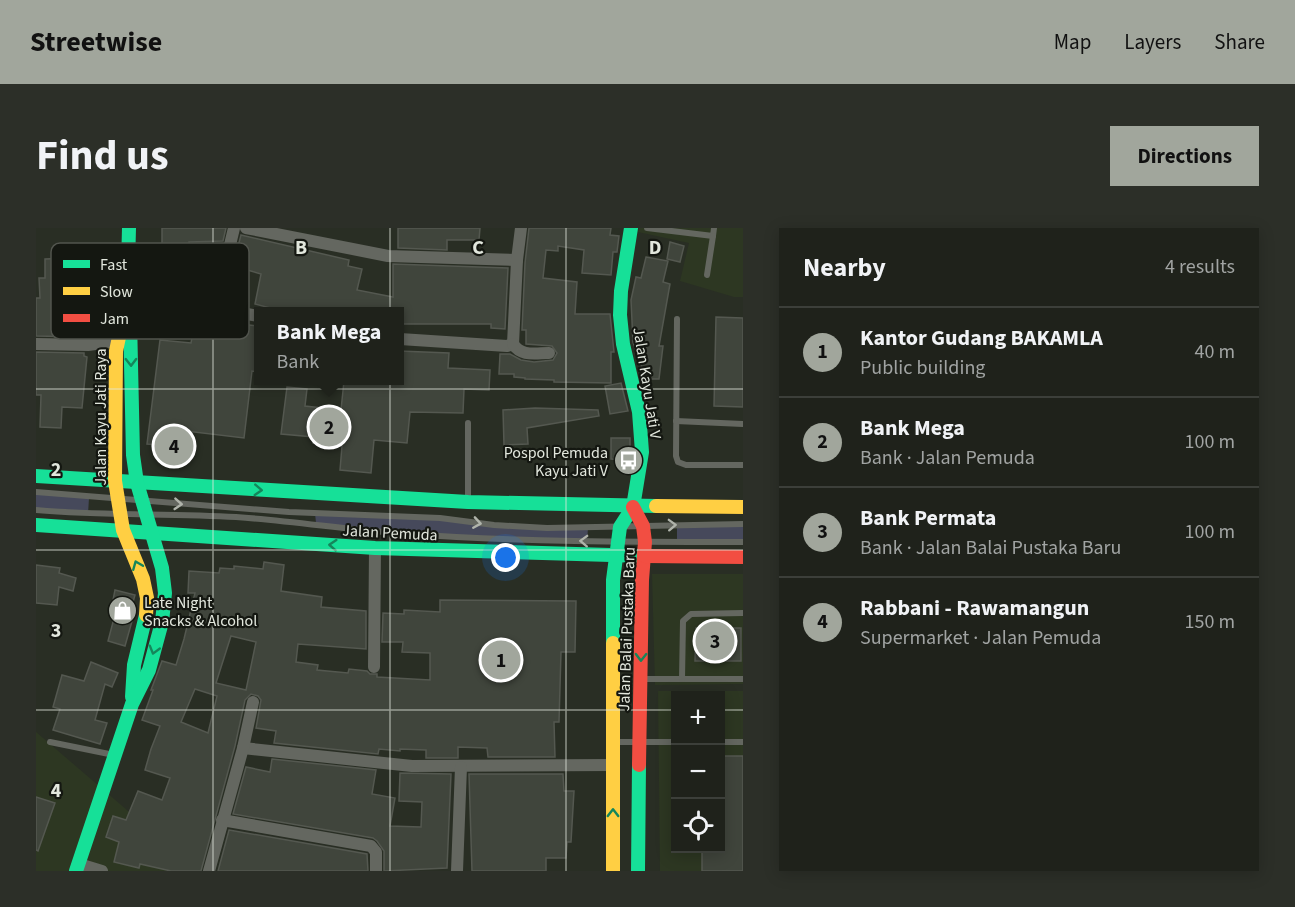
<!DOCTYPE html>
<meta charset="utf-8">
<style>
body{margin:0;font-family:"Source Sans 3",sans-serif;background:#2c2f28;color:#f1f3f6}
.controls{position:absolute;right:18px;bottom:18px;display:grid;overflow:hidden;border-radius:0px;box-shadow:0 3px 15px #0003}
.controls button{width:54px;height:54px;display:grid;place-items:center;padding:0;border:0;border-bottom:2px solid #3c3f3a;background:#1f221b;color:#f1f3f6;font:30px sans-serif}
.you{position:absolute;left:470px;top:330px;width:21px;height:21px;margin:-15px;border:4px solid #fff;border-radius:50%;background:#1a73e8;box-shadow:0 0 0 9px #1a73e833}
.badge{display:grid;place-items:center;width:39px;height:39px;border-radius:50%;background:#a1a69c;color:#111;font-size:20px;font-weight:700}
.pin{position:absolute;translate:-50% -50%;border:3px solid #fff;box-shadow:0 2px 6px #0006}
.popup{position:absolute;left:218px;top:79px;width:150px;height:78px;box-sizing:border-box;display:grid;place-content:center;border-radius:0px;background:#1f221b;filter:drop-shadow(0 2px 4px #0005);font-size:20px;white-space:nowrap;color:#a1a4a3}
.popup b{font-size:22px;color:#f1f3f6}
.popup::after{content:'';position:absolute;left:50%;top:100%;margin-left:-12px;border:12px solid transparent;border-top-color:#1f221b}
.list{margin:0;padding:0;list-style:none}
h2{display:flex;justify-content:space-between;align-items:center;height:78px;margin:0;padding:0 24px;font-size:26px}
h2 small{font-size:20px;font-weight:400;color:#a1a4a3}
.list li{display:grid;grid-template-columns:39px 1fr auto;gap:18px;align-items:center;box-sizing:border-box;height:90px;padding:0 24px;border-top:2px solid #3c3f3a}
.list b{display:block;font-size:22px;white-space:nowrap}
.list p{margin:0;font-size:20px;white-space:nowrap;color:#a1a4a3}
.list em{font-size:20px;font-style:normal;color:#a1a4a3}
.icon{flex:none;width:33px;height:33px;fill:none;stroke:currentColor;stroke-width:2;stroke-linecap:round;stroke-linejoin:round}
.map{position:relative;flex:none;width:707px;height:643px;overflow:hidden;border-radius:0px}
header{display:flex;align-items:center;gap:36px;box-sizing:border-box;height:84px;padding:0 30px;background:#a1a69c;color:#111}
header strong{font-size:28px}
nav{display:flex;gap:33px;margin-inline-start:auto;font-size:21px}
.intro{display:flex;align-items:center;justify-content:space-between;box-sizing:border-box;height:144px;padding:0 36px}
h1{margin:0;font-size:42px}
.button{padding:15px 27px;border-radius:0px;background:#a1a69c;color:#111;font-size:21px;font-weight:700}
main{display:flex;gap:36px;padding:0 36px}
aside{flex:1;background:#1f221b;border-radius:0px;box-shadow:0 3px 15px #0003}
.map>svg:first-child{display:block}
</style>
<header>
<strong>Streetwise</strong>
<nav><a>Map</a><a>Layers</a><a>Share</a></nav>
</header>
<div class="intro"><h1>Find us</h1><a class="button">Directions</a></div>
<main>
<div class="map">
<svg width="707" height="643" viewBox="0 0 707 643">
<rect width="100%" height="100%" fill="#292e24"/>
<!-- built -->
<g fill="#2d3722" fill-rule="evenodd">
<polygon points="603,0 707,0 707,69 698,69 644,53 653,15 602,4"/>
<polygon points="616,346 707,346 707,456 619,457"/>
<path d="M622,463h85v180h-83zM640,467h44v153h-44z"/>
<polygon points="0,504 162,643 0,643"/>
</g>
<!-- green -->
<g fill="#46495b">
<polygon points="0,264 53,270 52,286 0,282"/>
<polygon points="279,285 552,300 551,313 412,308 280,295"/>
<polygon points="707,296 707,314 641,314 641,297"/>
</g>
<!-- building -->
<g fill="#40453c" stroke="#545850" stroke-width="1.5" fill-rule="evenodd">
<polygon points="126,0 190,0 187,13 153,14 153,42 177,46 173,70 149,67 149,63 119,63 120,18 126,18"/>
<polygon points="362,0 444,0 443,12 411,12 411,22 362,20"/>
<polygon points="493,0 575,0 574,7 583,8 581,24 577,24 575,47 546,45 548,22 522,18 522,23 510,22 507,50 541,54 539,86 574,86 578,124 575,124 575,155 518,154 518,152 489,151 489,150 478,149 478,146 463,146 464,126 474,126 485,132 498,134 517,132 521,125 516,118 490,116 490,102 486,102 489,35"/>
<polygon points="205,7 313,32 312,38 326,41 321,62 357,69 357,36 472,40 469,101 455,100 455,96 363,96 363,84 249,84 219,76 225,46 197,38"/>
<polygon points="634,14 648,18 644,34 631,31"/>
<polygon points="610,29 632,33 627,54 634,56 623,118 627,118 623,151 606,151 605,131 602,131 603,124 600,124 597,114 595,72 600,49 605,50"/>
<polygon points="38,30 38,55 52,55 52,73 56,73 56,91 49,91 48,109 0,108 0,70 4,70 3,50 9,50 9,31"/>
<polygon points="680,89 707,90 707,179 678,178"/>
<polygon points="184,94 222,98 222,144 216,143 208,210 150,203 148,219 111,216 124,112 155,115 158,99 182,104"/>
<polygon points="363,123 413,125 412,140 454,142 453,162 428,161 427,185 374,184 371,215 338,212 335,245 304,242 306,218 277,215 278,209 245,206 251,159 271,161 269,178 305,182 308,153 363,153"/>
<polygon points="0,124 48,125 48,128 51,129 46,180 26,179 25,200 4,199 5,167 0,167"/>
<polygon points="585,155 592,183 574,186 569,158"/>
<polygon points="499,180 562,182 563,188 491,200 492,216 468,217 467,182"/>
<polygon points="575,210 594,210 594,232 575,231"/>
<path d="M228,334l20,3 -3,26 41,6 -1,10 45,4v38l-68,-5 -2,18 22,3 -1,5 31,3 1,-4 18,2 3,3h7v3l53,3v-27l-28,-1 1,-10h-21l1,-29 21,1v-4l36,2v-12l136,1 -1,51h-14l-2,70h-5l1,35h-67l-1,-9 -29,-1v11h-32v-8l-26,-1v2l-21,-2 -1,5 -104,-11 2,-12 -20,-3 5,-28 -3,-4 -7,-2 -6,6 -10,46 -34,125h-30l-31,-7 -1,4 -25,-6 5,-20 -13,-5 7,-21 13,4 12,-29 24,9 8,-22 -25,-8 6,-21 9,-23 -18,-6 11,-30h-2l11,-29 14,4 8,-26 11,-46h-7l1,-22 30,2 1,-5 14,1v-3l29,3zM195,408l25,6 -10,48 -30,-7zM159,461l22,7 -9,37 -27,-11z"/>
<polygon points="0,337 24,340 23,345 40,350 37,363 23,359 21,377 0,375"/>
<polygon points="79,362 99,367 94,385 98,386 89,418 72,413 81,379 76,377"/>
<polygon points="660,400 705,400 705,433 659,433"/>
<polygon points="55,434 82,445 76,459 69,456 59,492 71,495 64,516 17,502 24,481 17,479 26,447 48,453"/>
<polygon points="684,528 707,528 707,643 666,643 666,621 684,621"/>
<polygon points="236,531 340,542 336,566 359,570 354,598 385,599 386,574 363,573 364,545 415,546 411,640 348,643 348,623 341,613 337,610 197,586 210,539 234,544"/>
<polygon points="433,546 527,546 528,563 538,563 535,614 531,614 530,630 510,630 510,643 436,643"/>
<polygon points="0,569 19,575 2,623 0,622"/>
<polygon points="193,602 331,626 332,643 182,643"/>
</g>
<g fill="none" stroke-linecap="round" stroke-linejoin="round">
<!-- lane -->
<g stroke="#646760" stroke-width="6">
<polyline points="611,0 677,8 678,0"/>
<polyline points="671,47 677,8"/>
<polyline points="641,91 640,228 642,234 650,237 707,237"/>
<polyline points="640,193 707,196"/>
<polyline points="0,264 253,284 404,290 458,297 511,300 707,296"/>
<polyline points="432,270 432,195"/>
<path d="M0,282c66,6 133,3 200,7 57,4 114,13 171,17 111,8 225,8 336,8"/>
<polyline points="606,451 707,451"/>
<polyline points="646,451 647,393 655,386 707,385"/>
<polyline points="14,514 78,527"/>
<polyline points="577,514 640,514"/>
<polyline points="684,514 707,514"/>
</g>
<!-- street -->
<g stroke="#646760" stroke-width="12">
<polyline points="210,0 352,28 481,32"/>
<path d="M91,76c23,6 59,15 82,11l6,-7 19,-80"/>
<polyline points="179,80 222,88"/>
<polyline points="364,111 471,118 477,116"/>
<polyline points="0,116 52,117 81,113"/>
<polyline points="477,116 481,32 485,0"/>
<path d="M477,116c8,13 23,9 36,9"/>
<polyline points="338,439 339,320"/>
<polyline points="207,520 376,538 577,537"/>
<polyline points="186,592 335,618 340,624 340,643"/>
<polyline points="43,636 66,643"/>
<polyline points="173,643 207,520 217,474"/>
<polyline points="421,643 425,539"/>
</g>
<!-- fast -->
<g stroke="#16e098" stroke-width="14">
<polyline points="0,248 432,274 620,278"/>
<polyline points="0,297 339,320 609,328"/>
<polyline points="577,415 577,352 584,299 597,279 606,224 603,184 587,116 584,87 585,63 595,0"/>
<polyline points="96,469 98,437 110,387"/>
<polyline points="40,643 96,476 113,442 126,394 129,365 126,340 101,255 97,227 94,91 91,76 93,0"/>
<polyline points="602,643 603,537"/>
</g>
<!-- slow -->
<g stroke="#ffcf43" stroke-width="14">
<polyline points="88,86 80,123 79,253 87,302 107,351 111,370 110,387"/>
<polyline points="620,278 707,279"/>
<polyline points="577,415 577,643"/>
</g>
<!-- jam -->
<g stroke="#f24e42" stroke-width="14">
<polyline points="597,279 607,298 609,314 606,352 603,537"/>
<polyline points="609,328 707,329"/>
</g>
</g>
<!-- one-way arrows -->
<defs><path id="oneway-chevron" d="M-2-3.5L2.5 0L-2 3.5" fill="none" stroke-width="1.6" stroke-linecap="round" stroke-linejoin="round" transform="scale(1.5)"/></defs>
<g stroke="#15865b">
<use href="#oneway-chevron" transform="translate(95 134) rotate(89)"/>
<use href="#oneway-chevron" transform="translate(222 262) rotate(3)"/>
<use href="#oneway-chevron" transform="translate(297 317) rotate(-176)"/>
<use href="#oneway-chevron" transform="translate(101 337) rotate(-112)"/>
<use href="#oneway-chevron" transform="translate(118 422) rotate(106)"/>
<use href="#oneway-chevron" transform="translate(605 429) rotate(91)"/>
<use href="#oneway-chevron" transform="translate(577 585) rotate(-90)"/>
</g>
<g stroke="#b0b4ab">
<use href="#oneway-chevron" transform="translate(142 276) rotate(4)"/>
<use href="#oneway-chevron" transform="translate(441 295) rotate(9)"/>
<use href="#oneway-chevron" transform="translate(636 297) rotate(-2)"/>
<use href="#oneway-chevron" transform="translate(548 313) rotate(-178)"/>
</g>
<!-- grid -->
<path fill="none" stroke="#e2e7dd" stroke-width="1.5" stroke-opacity="0.55" d="M177,0v643M354,0v643M530,0v643M0,161h707M0,322h707M0,482h640M684,482h23"/>
<!-- icons -->
<defs>
<symbol id="bus-disc" viewBox="-11 -11 22 22"><circle r="9.5" fill="#a1a69c" stroke="#141711"/><path d="M-5-6H5V4H4V6H2V4H-2V6H-4V4H-5ZM-3.5-4V0h7V-4ZM-3.5 1.2v1.5H-2V1.2ZM2 1.2v1.5H3.5V1.2Z" fill="#fff"/></symbol>
<symbol id="shop-disc" viewBox="-11 -11 22 22"><circle r="9.5" fill="#a1a69c" stroke="#141711"/><path d="M-5-2.5h2.3a2.7 3.5 0 0 1 5.4 0H5L5.5 6h-11ZM-1.5-2.5h3a1.5 2.3 0 0 0-3 0Z" fill="#fff"/></symbol>
</defs>
<g fill-rule="evenodd">
<use href="#bus-disc" x="576" y="216" width="33" height="33"/>
<use href="#shop-disc" x="70" y="366" width="33" height="33"/>
</g>
<g text-anchor="middle" stroke-width="4.5" stroke-linejoin="round" paint-order="stroke">
<!-- street labels -->
<g font-size="16" fill="#e2e7dd" stroke="#141711">
<text transform="translate(612 155) rotate(81)" y="6">Jalan Kayu Jati V</text>
<text transform="translate(64 189) rotate(-90)" y="6">Jalan Kayu Jati Raya</text>
<text transform="translate(354 304) rotate(3)" y="6">Jalan Pemuda</text>
<text transform="translate(590 401) rotate(-88)" y="6">Jalan Balai Pustaka Baru</text>
</g>
<!-- poi labels -->
<g font-size="16" fill="#e2e7dd" stroke="#141711" text-anchor="end">
<text x="572" y="230">Pospol Pemuda<tspan x="572" dy="18">Kayu Jati V</tspan></text>
<text x="108" y="380" text-anchor="start">Late Night<tspan x="108" dy="18">Snacks &amp; Alcohol</tspan></text>
</g>
</g>
<!-- legend -->
<rect x="15" y="15" width="198" height="96" rx="9" fill="#141711" stroke="#52554e" stroke-width="1.5"/>
<rect x="27" y="32" width="27" height="8" fill="#16e098"/>
<rect x="27" y="59" width="27" height="8" fill="#ffcf43"/>
<rect x="27" y="86" width="27" height="8" fill="#f24e42"/>
<g font-size="16" fill="#e2e7dd">
<text x="64" y="42">Fast</text>
<text x="64" y="69">Slow</text>
<text x="64" y="96">Jam</text>
</g>
<g font-size="20" text-anchor="middle" font-weight="bold" fill="#e2e7dd" stroke="#141711" stroke-width="4.5" stroke-linejoin="round" paint-order="stroke">
<text x="265" y="26">B</text>
<text x="442" y="26">C</text>
<text x="619" y="26">D</text>
<text x="20" y="248">2</text>
<text x="20" y="409">3</text>
<text x="20" y="569">4</text>
</g>
</svg>
<div class="controls">
<button>+</button>
<button>−</button>
<button><svg class="icon" aria-label="locate" viewBox="0 0 24 24"><circle cx="12" cy="12" r="6"/><path d="M12 2v4M12 18v4M2 12h4M18 12h4"/></svg></button>
</div>
<div class="you"></div>
<div class="pin badge" style="left:465px;top:432px">1</div>
<div class="pin badge" style="left:293px;top:199px">2</div>
<div class="popup"><b>Bank Mega</b>Bank</div>
<div class="pin badge" style="left:679px;top:413px">3</div>
<div class="pin badge" style="left:138px;top:218px">4</div>
</div>
<aside>
<h2>Nearby<small>4 results</small></h2>
<ul class="list">
<li><span class="badge">1</span><div><b>Kantor Gudang BAKAMLA</b><p>Public building</p></div><em>40 m</em></li>
<li><span class="badge">2</span><div><b>Bank Mega</b><p>Bank · Jalan Pemuda</p></div><em>100 m</em></li>
<li><span class="badge">3</span><div><b>Bank Permata</b><p>Bank · Jalan Balai Pustaka Baru</p></div><em>100 m</em></li>
<li><span class="badge">4</span><div><b>Rabbani - Rawamangun</b><p>Supermarket · Jalan Pemuda</p></div><em>150 m</em></li>
</ul>
</aside>
</main>
